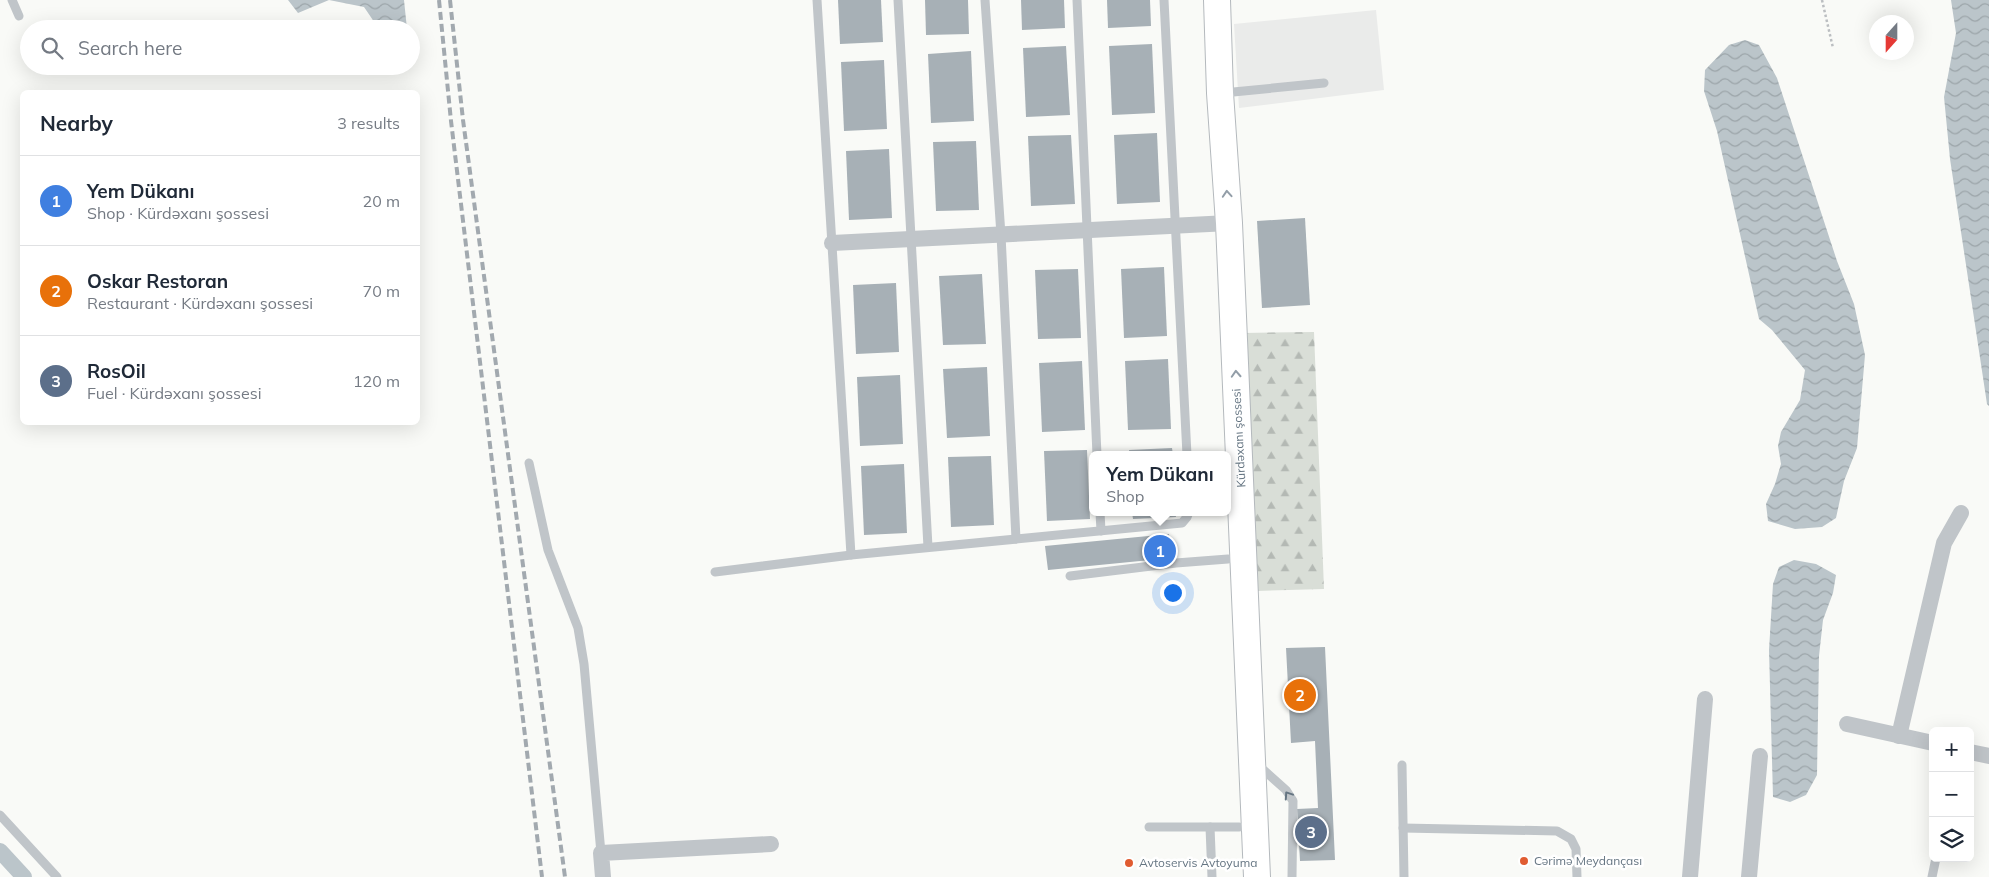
<!DOCTYPE html>
<meta charset="utf-8">
<style>
body{margin:0;font-family:Mulish,sans-serif;background:#f2f2f3;color:#1f2937}
.controls{position:absolute;right:15px;bottom:15px;display:grid;overflow:hidden;border-radius:8px;box-shadow:0 5px 20px #0002}
.controls button{width:45px;height:45px;display:grid;place-items:center;padding:0;border:0;border-bottom:1px solid #e0e1e3;background:#fff;color:#1f2937;font:25px sans-serif}
.compass{position:absolute;left:1869px;top:15px;width:45px;height:45px;border-radius:50%;background:#fff;box-shadow:0 5px 20px #0002;rotate:201deg}
.you{position:absolute;left:1172px;top:592px;width:18px;height:18px;margin:-12px;border:4px solid #fff;border-radius:50%;background:#1a73e8;box-shadow:0 0 0 8px #1a73e833}
.badge{display:grid;place-items:center;width:32px;height:32px;border-radius:50%;background:#d93025;color:#fff;font-size:16px;font-weight:700}
.pin{position:absolute;translate:-50% -50%;border:2px solid #fff;box-shadow:0 1px 5px #0006}
.popup{position:absolute;left:1089px;top:451px;width:142px;height:65px;box-sizing:border-box;display:grid;place-content:center;border-radius:8px;background:#fff;filter:drop-shadow(0 1px 4px #0005);font-size:16px;white-space:nowrap;color:#747a83}
.popup b{font-size:19px;color:#1f2937}
.popup::after{content:'';position:absolute;left:50%;top:100%;margin-left:-10px;border:10px solid transparent;border-top-color:#fff}
.list{margin:0;padding:0;list-style:none}
h2{display:flex;justify-content:space-between;align-items:center;height:65px;margin:0;padding:0 20px;font-size:21px}
h2 small{font-size:16px;font-weight:400;color:#747a83}
.list li{display:grid;grid-template-columns:32px 1fr auto;gap:15px;align-items:center;box-sizing:border-box;height:90px;padding:0 20px;border-top:1px solid #e0e1e3}
.list b{display:block;font-size:19px;white-space:nowrap}
.list p{margin:0;font-size:16px;white-space:nowrap;color:#747a83}
.list em{font-size:16px;font-style:normal;color:#747a83}
.icon{flex:none;width:28px;height:28px;fill:none;stroke:currentColor;stroke-width:2;stroke-linecap:round;stroke-linejoin:round}
.map{position:relative;flex:none;width:1989px;height:877px;overflow:hidden}
.search{position:absolute;background:#fff;box-shadow:0 5px 20px #0002;left:20px;top:20px;width:400px;height:55px;display:flex;align-items:center;gap:12px;box-sizing:border-box;padding:0 18px;border-radius:28px;color:#747a83;font-size:19px}
.panel{position:absolute;background:#fff;box-shadow:0 5px 20px #0002;left:20px;top:90px;width:400px;height:335px;border-radius:8px}
.map>svg:first-child{display:block}
</style>
<div class="map">
<svg width="1989" height="877" viewBox="0 0 1989 877">
<defs>
<pattern id="forest-firs" width="22" height="20" patternUnits="userSpaceOnUse" patternTransform="scale(1.25)"><rect width="22" height="20" fill="#d9ded7"/><path d="M5 1l3.5 6h-7zM16 11l3.5 6h-7z" fill="#b4b9b4"/></pattern>
<pattern id="water-waves" width="16" height="10" patternUnits="userSpaceOnUse" patternTransform="scale(1.25)"><rect width="16" height="10" fill="#bbc5ca"/><path d="M0 5q4-4 8 0t8 0" fill="none" stroke="#9ca5a9"/></pattern>
</defs>
<rect width="100%" height="100%" fill="#f9faf7"/>
<!-- built -->
<polygon fill="#eaebea" points="1376,10 1384,90 1239,108 1234,24"/>
<!-- forest -->
<polygon fill="url(#forest-firs)" points="1314,332 1324,589 1257,591 1243,333"/>
<!-- water -->
<g fill="url(#water-waves)">
<polygon points="288,0 404,0 407,29 379,29 364,7 329,0 298,13"/>
<polygon points="1951,0 1989,0 1989,406 1987,404 1950,159 1944,97 1956,33"/>
<polygon points="1745,40 1759,45 1777,78 1837,261 1854,304 1865,355 1857,448 1844,481 1836,518 1822,527 1795,529 1768,521 1766,504 1775,484 1781,464 1778,446 1781,432 1800,400 1805,370 1772,330 1759,319 1717,131 1704,91 1705,70 1729,45"/>
<polygon points="1794,560 1816,564 1836,575 1833,593 1823,620 1819,656 1817,775 1806,795 1790,802 1773,797 1769,650 1773,584 1779,567"/>
</g>
<g fill="none" stroke-linecap="round" stroke-linejoin="round">
<!-- canal -->
<polyline stroke="#bbc5ca" stroke-width="16" points="0,851 24,877"/>
</g>
<!-- building -->
<g fill="#a7b0b6">
<polygon points="838,0 881,0 883,42 840,44"/>
<polygon points="925,0 968,0 969,34 926,35"/>
<polygon points="1021,0 1064,0 1065,28 1022,30"/>
<polygon points="1107,0 1150,0 1151,26 1108,28"/>
<polygon points="1152,44 1155,113 1112,115 1109,46"/>
<polygon points="1066,46 1070,115 1026,117 1023,48"/>
<polygon points="971,51 974,121 931,123 928,54"/>
<polygon points="884,60 887,129 844,131 841,62"/>
<polygon points="1157,133 1160,202 1117,204 1114,135"/>
<polygon points="1071,135 1075,204 1031,206 1028,136"/>
<polygon points="976,141 979,210 936,211 933,142"/>
<polygon points="889,149 892,218 849,220 846,151"/>
<polygon points="1305,218 1310,305 1262,308 1257,221"/>
<polygon points="1164,267 1167,336 1124,338 1121,269"/>
<polygon points="1078,269 1081,338 1038,339 1035,270"/>
<polygon points="982,274 986,344 943,345 939,276"/>
<polygon points="896,283 899,352 856,354 853,285"/>
<polygon points="1168,359 1171,429 1128,430 1125,361"/>
<polygon points="1082,361 1085,430 1042,432 1039,363"/>
<polygon points="987,367 990,436 947,438 943,369"/>
<polygon points="900,375 903,444 860,446 857,377"/>
<polygon points="1172,448 1173,455 1130,455 1129,450"/>
<polygon points="1087,450 1090,519 1047,521 1044,451"/>
<polygon points="991,456 994,525 951,527 948,457"/>
<polygon points="904,464 907,533 864,535 861,466"/>
<polygon points="1132,512 1175,512 1176,517 1133,519"/>
<polygon points="1169,534 1171,558 1048,570 1045,546"/>
<polygon points="1325,647 1335,860 1300,861 1297,809 1318,808 1315,741 1291,743 1286,648"/>
</g>
<g fill="none" stroke-linecap="round" stroke-linejoin="round">
<defs>
<polyline id="primary" points="1217,0 1220,93 1229,223 1257,877"/>
</defs>
<!-- primary casing -->
<use href="#primary" stroke="#b4b9bd" stroke-width="28"/>
<!-- path -->
<polyline stroke="#bbbec1" stroke-width="2.5" stroke-dasharray="2.5 2.5" stroke-linecap="butt" points="1822,0 1833,48"/>
<!-- lane -->
<g stroke="#c0c5c9" stroke-width="9">
<polyline points="12,0 19,16"/>
<polyline points="817,0 851,555"/>
<polyline points="898,0 928,547"/>
<polyline points="985,0 1001,235 1016,539"/>
<polyline points="1077,0 1097,455"/>
<polyline points="1164,0 1187,455"/>
<polyline points="1223,93 1324,83"/>
<polyline points="529,463 548,550 578,628 584,664 601,853"/>
<polyline points="1100,512 1101,531"/>
<polyline points="715,572 851,555 1182,523 1187,517 1189,512"/>
<polyline points="1070,576 1176,563 1228,559"/>
<polyline points="1258,765 1286,790 1293,801 1292,877"/>
<polyline points="1402,765 1404,877"/>
<polyline points="0,815 57,877"/>
<polyline points="1149,827 1239,827"/>
<polyline points="1210,827 1212,877"/>
<polyline points="1403,828 1557,831 1571,839 1576,849 1577,877"/>
<polyline points="1932,877 1936,858"/>
</g>
<!-- street -->
<g stroke="#c0c5c9" stroke-width="16">
<polyline points="832,243 1229,223"/>
<polyline points="1847,724 1933,743"/>
<polyline points="1899,736 1944,543 1961,513"/>
<polyline points="1970,752 1989,756"/>
<polyline points="603,877 601,853 771,844"/>
<polyline points="1690,877 1705,699"/>
<polyline points="1749,877 1760,756"/>
</g>
<!-- primary -->
<use href="#primary" stroke="#fff" stroke-width="26"/>
<!-- rail -->
<g stroke="#a2a9af" stroke-width="4" stroke-dasharray="8 4" stroke-linecap="butt">
<polyline points="439,0 451,121 542,877"/>
<polyline points="450,0 463,120 565,877"/>
</g>
</g>
<!-- one-way arrows -->
<defs><path id="oneway-chevron" d="M-2-3.5L2.5 0L-2 3.5" fill="none" stroke-width="1.6" stroke-linecap="round" stroke-linejoin="round" transform="scale(1.25)"/></defs>
<g stroke="#939ea8">
<use href="#oneway-chevron" transform="translate(1227 194) rotate(-94)"/>
<use href="#oneway-chevron" transform="translate(1236 374) rotate(-93)"/>
</g>
<use stroke="#657582" href="#oneway-chevron" transform="translate(1288 795) rotate(-124)"/>
<!-- markers -->
<g fill="#e05c31" stroke="#fff" stroke-width="2">
<circle cx="1524" cy="861" r="5"/>
<circle cx="1129" cy="863" r="5"/>
</g>
<g text-anchor="middle" stroke-width="5" stroke-linejoin="round" paint-order="stroke">
<!-- street labels -->
<g font-size="12" fill="#657582" stroke="#fff">
<text transform="translate(1239 438) rotate(-93)" y="4">Kürdəxanı şossesi</text>
</g>
<!-- poi labels -->
<g font-size="12" fill="#657582" stroke="#fff" text-anchor="start">
<text x="1534" y="865">Cərimə Meydançası</text>
<text x="1139" y="867">Avtoservis Avtoyuma</text>
</g>
</g>
</svg>
<div class="controls">
<button>+</button>
<button>−</button>
<button><svg class="icon" aria-label="layers" viewBox="0 0 24 24"><path d="M12 4l9 5-9 5-9-5zM3 14l9 5 9-5"/></svg></button>
</div>
<svg class="compass" viewBox="-18 -18 36 36"><path d="M0-13l5 13h-10z" fill="#e53935"/><path d="M0 13l5-13h-10z" fill="#747a83"/></svg>
<div class="you"></div>
<div class="pin badge" style="left:1160px;top:551px;background:#3f7fe0">1</div>
<div class="popup"><b>Yem Dükanı</b>Shop</div>
<div class="pin badge" style="left:1300px;top:695px;background:#e8710a">2</div>
<div class="pin badge" style="left:1311px;top:832px;background:#5c6f8a">3</div>
<div class="search"><svg class="icon" aria-label="search" viewBox="0 0 24 24"><circle cx="10" cy="10" r="6"/><path d="M15 15l6 6"/></svg>Search here</div>
<section class="panel">
<h2>Nearby<small>3 results</small></h2>
<ul class="list">
<li><span class="badge" style="background:#3f7fe0">1</span><div><b>Yem Dükanı</b><p>Shop · Kürdəxanı şossesi</p></div><em>20 m</em></li>
<li><span class="badge" style="background:#e8710a">2</span><div><b>Oskar Restoran</b><p>Restaurant · Kürdəxanı şossesi</p></div><em>70 m</em></li>
<li><span class="badge" style="background:#5c6f8a">3</span><div><b>RosOil</b><p>Fuel · Kürdəxanı şossesi</p></div><em>120 m</em></li>
</ul>
</section>
</div>
